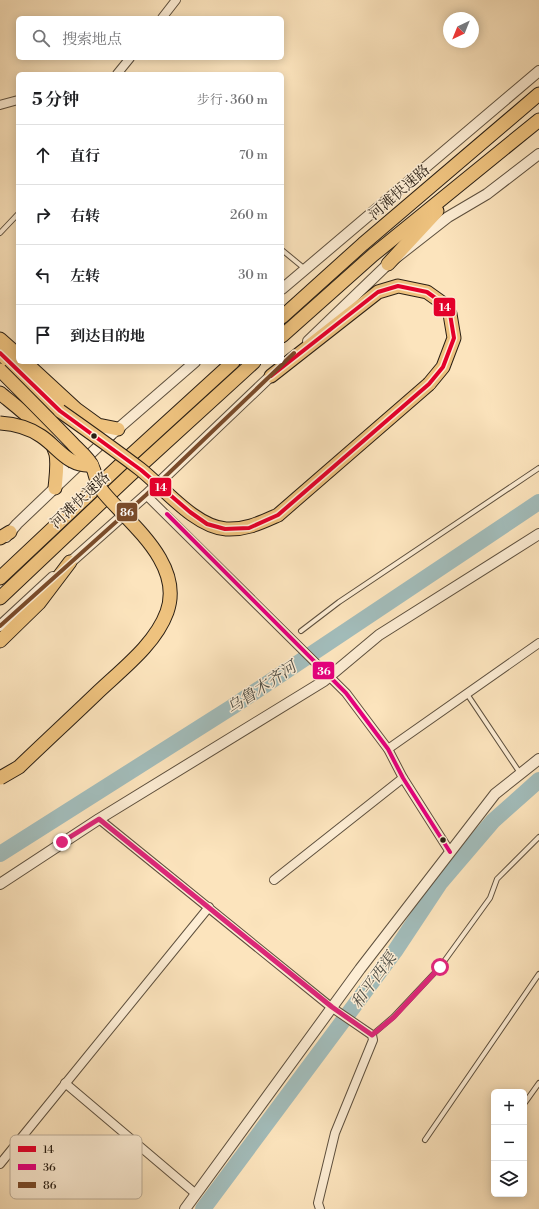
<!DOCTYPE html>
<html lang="zh">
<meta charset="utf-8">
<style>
body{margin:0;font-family:"Libre Bodoni","Noto Serif SC",serif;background:#f6f6f6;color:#202124}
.controls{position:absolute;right:12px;bottom:12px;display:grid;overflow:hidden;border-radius:6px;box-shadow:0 2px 10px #0003}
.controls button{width:36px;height:36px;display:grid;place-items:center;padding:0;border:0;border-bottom:1px solid #e0e0e0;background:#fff;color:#202124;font:20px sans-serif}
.compass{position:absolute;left:443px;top:12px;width:36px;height:36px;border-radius:50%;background:#fff;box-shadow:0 2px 10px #0003;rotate:223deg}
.stop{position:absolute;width:12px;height:12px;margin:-9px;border:3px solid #db2777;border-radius:50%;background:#fff}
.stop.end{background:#db2777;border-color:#fff;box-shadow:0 1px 4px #0008}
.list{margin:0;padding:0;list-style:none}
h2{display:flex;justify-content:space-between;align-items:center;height:52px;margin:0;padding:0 16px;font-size:17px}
h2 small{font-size:13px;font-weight:400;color:#757577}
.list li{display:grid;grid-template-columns:26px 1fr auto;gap:12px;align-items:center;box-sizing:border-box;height:60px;padding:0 16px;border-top:1px solid #e0e0e0}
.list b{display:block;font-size:15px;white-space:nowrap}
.list em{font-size:13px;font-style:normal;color:#757577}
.icon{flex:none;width:22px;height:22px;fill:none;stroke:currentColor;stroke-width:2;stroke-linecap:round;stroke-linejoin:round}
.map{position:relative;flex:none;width:539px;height:1209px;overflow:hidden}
.search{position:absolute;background:#fff;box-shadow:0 2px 10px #0003;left:16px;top:16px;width:268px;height:44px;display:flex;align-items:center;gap:10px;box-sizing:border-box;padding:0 14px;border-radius:6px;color:#757577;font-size:15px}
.panel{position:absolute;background:#fff;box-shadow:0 2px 10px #0003;left:16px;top:72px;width:268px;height:292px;border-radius:6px}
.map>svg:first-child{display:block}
</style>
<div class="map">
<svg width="539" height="1209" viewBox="0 0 539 1209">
<rect width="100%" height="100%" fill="#fce4bd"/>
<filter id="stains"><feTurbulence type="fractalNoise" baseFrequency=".005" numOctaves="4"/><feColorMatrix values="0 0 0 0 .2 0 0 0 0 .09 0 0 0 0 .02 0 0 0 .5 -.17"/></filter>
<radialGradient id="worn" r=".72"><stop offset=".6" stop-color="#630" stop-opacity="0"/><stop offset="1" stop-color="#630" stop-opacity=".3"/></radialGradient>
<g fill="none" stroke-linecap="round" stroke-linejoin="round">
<!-- river -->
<g stroke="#a2bcba" stroke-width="16">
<polyline points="0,854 232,707 539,502"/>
<polyline points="203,1209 395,951 440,883 493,821 539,780"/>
</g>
<defs>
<g id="service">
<polyline points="0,233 18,214"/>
<polyline points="282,250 305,269"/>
<polyline points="301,631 339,602 539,468"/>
<polyline points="467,694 520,773"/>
<polyline points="372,1035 393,1017 440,967 490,898 497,879 539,837"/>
<polyline points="524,1104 539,1083"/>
<polyline points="425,1140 539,974"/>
</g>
<g id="minor">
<polyline points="162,18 176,0"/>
<polyline points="117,74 130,58"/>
<polyline points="0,105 18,100"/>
<polyline points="146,495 346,693 388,749 403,778 450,852"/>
<polyline points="388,749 539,643"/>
<polyline points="99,819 331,1007 372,1035 373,1040 335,1133 318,1203 320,1209"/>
<polyline points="274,880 403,778"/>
<polyline points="65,1083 196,1194"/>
<polyline points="0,1164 209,907"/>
</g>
<g id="tertiary">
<polyline points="282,289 539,71"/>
<polyline points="308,341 388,264 448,217 487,194 539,154"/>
<polyline points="6,537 17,524 105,440 195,362"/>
<polyline points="65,567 146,495 276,371"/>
<polyline points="0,626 53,577"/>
<polyline points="0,884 99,819 324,681 379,635 539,534"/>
<polyline points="185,1209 360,969 495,794 539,759"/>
</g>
<g id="secondary">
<polyline points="89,427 94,431 110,435"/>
<path d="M53,428c13,22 15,32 4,55"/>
</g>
<g id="trunk">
<polyline points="388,264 437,211"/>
<polyline points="282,317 363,244 539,94"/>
<polyline points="282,336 373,255 539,120"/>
<polyline points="0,339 18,355"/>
<polyline points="0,353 60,411"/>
<polyline points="25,362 76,409 98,425 118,429"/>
<polyline points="271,376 378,292 398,286 427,292 441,302 450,314 454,338 443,367 429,384"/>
<path d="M0,393c18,15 50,38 56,61 2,11 0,23 -1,34"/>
<polyline points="0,538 10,532"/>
<polyline points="0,578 119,466 233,362"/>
<polyline points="0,598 129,476 254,362"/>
<polyline points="0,641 39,603 70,562"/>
</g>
</defs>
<!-- service casing -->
<use href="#service" stroke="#5e503e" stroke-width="6"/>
<!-- minor casing -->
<use href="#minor" stroke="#5e503e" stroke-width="10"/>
<!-- tertiary casing -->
<use href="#tertiary" stroke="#5e503e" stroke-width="12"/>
<!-- secondary casing -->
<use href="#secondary" stroke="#2a1f14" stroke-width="13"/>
<!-- trunk casing -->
<use href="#trunk" stroke="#2a1f14" stroke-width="15"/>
<!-- service -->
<use href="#service" stroke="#fdedd4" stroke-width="4"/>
<!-- minor -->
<use href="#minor" stroke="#fdedd4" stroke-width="8"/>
<!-- tertiary -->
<use href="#tertiary" stroke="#fdedd4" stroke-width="10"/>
<!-- secondary -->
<use href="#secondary" stroke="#fdedd4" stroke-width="11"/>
<!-- trunk -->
<use href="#trunk" stroke="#eec27e" stroke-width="13"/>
<defs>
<g id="trunk-bridge">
<path d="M0,370c24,24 48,48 72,73 6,7 17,15 20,23 5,10 2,15 12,27 27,32 80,71 63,119 -12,33 -46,58 -71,82 -25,24 -51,48 -77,73l-19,11"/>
<path d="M60,411c27,19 54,38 80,58 23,18 55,58 86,60 20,1 34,-6 52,-14l151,-131"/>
<path d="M0,423c15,1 28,4 41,13 18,12 27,31 51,29"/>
</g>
</defs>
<!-- trunk-bridge casing -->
<use href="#trunk-bridge" stroke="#2a1f14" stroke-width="15" stroke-linecap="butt"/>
<!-- trunk-bridge -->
<use href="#trunk-bridge" stroke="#eec27e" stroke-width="13"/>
<defs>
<polyline id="bus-1" points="0,353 60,411 141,470 190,512 207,524 225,529 249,528 278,515 429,384 443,367 454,338 450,314 441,302 427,292 398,286 378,292 271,376"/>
<polyline id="bus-2" points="167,514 346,693 388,749 403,778 450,852"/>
<polyline id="bus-3" points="0,626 146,495 294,353"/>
</defs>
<!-- bus-1 casing -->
<use href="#bus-1" stroke="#fdedd4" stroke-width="7"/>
<!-- bus-2 casing -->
<use href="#bus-2" stroke="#fdedd4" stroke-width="7"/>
<!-- bus-3 casing -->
<use href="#bus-3" stroke="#fdedd4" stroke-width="7"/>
<!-- bus-1 -->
<use href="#bus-1" stroke="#e4002b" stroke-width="4"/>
<!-- bus-2 -->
<use href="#bus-2" stroke="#e5007d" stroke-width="4"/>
<!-- bus-3 -->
<use href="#bus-3" stroke="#7a4b2a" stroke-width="4"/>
</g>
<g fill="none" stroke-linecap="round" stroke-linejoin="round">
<!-- route -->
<polyline stroke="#db2777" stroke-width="5" points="62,842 99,819 332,1007 372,1035 394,1017 440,967"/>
</g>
<!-- markers -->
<g fill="#2a1f14" stroke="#fdedd4" stroke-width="1.5">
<circle cx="94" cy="436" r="3.5"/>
<circle cx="443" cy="840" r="3.5"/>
</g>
<g text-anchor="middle" stroke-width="3" stroke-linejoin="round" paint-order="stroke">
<!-- street labels -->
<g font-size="15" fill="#2a1f14" stroke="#fdedd4">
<text transform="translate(399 192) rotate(-41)" y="5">河滩快速路</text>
<text transform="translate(80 500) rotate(-43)" y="5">河滩快速路</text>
</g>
<!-- water labels -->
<g font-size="16" font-style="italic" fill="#4e4e46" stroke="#fdedd4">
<text transform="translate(261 687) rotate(-34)" y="6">乌鲁木齐河</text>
<text transform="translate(373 980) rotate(-54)" y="6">和平西渠</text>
</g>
</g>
<!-- legend -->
<rect x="10" y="1135" width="132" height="64" rx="6" fill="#fdedd4" stroke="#beaf9a" stroke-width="1"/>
<rect x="18" y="1146" width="18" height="6" fill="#e4002b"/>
<rect x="18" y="1164" width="18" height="6" fill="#e5007d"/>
<rect x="18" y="1182" width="18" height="6" fill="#7a4b2a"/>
<g font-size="11" fill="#2a1f14">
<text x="43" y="1153">14</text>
<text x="43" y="1171">36</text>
<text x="43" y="1189">86</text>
</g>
<g stroke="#fdedd4" stroke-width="1.5">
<rect x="433" y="297" width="23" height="20" rx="4" fill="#e4002b"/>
<rect x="149" y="477" width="23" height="20" rx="4" fill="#e4002b"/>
<rect x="116" y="502" width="22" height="20" rx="4" fill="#7a4b2a"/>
<rect x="312" y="661" width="23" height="19" rx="4" fill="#e5007d"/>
</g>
<g font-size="11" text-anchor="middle" font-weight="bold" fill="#fff">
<text x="445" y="311">14</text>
<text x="161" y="491">14</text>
<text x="127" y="516">86</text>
<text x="324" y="675">36</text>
</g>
<rect width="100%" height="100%" filter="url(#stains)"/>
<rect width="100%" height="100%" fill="url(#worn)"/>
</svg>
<div class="controls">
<button>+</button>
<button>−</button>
<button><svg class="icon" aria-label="layers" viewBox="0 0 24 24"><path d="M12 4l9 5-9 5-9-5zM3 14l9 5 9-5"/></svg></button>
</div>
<svg class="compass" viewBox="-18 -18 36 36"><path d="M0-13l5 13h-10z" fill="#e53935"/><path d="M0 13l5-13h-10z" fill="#757577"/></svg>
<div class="stop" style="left:440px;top:967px"></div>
<div class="stop end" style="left:62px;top:842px"></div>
<div class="search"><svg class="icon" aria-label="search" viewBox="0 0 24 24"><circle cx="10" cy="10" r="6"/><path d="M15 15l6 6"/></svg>搜索地点</div>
<section class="panel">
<h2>5 分钟<small>步行 · 360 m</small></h2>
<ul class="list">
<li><svg class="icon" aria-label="ahead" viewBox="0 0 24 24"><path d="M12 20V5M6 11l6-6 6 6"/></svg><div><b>直行</b></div><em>70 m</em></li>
<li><svg class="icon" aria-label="right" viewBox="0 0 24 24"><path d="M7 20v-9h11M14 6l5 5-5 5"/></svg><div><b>右转</b></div><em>260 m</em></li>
<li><svg class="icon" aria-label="left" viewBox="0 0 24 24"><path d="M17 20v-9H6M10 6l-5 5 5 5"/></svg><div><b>左转</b></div><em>30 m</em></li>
<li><svg class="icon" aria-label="arrive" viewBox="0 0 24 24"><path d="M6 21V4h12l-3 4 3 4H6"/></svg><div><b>到达目的地</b></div></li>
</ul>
</section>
</div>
